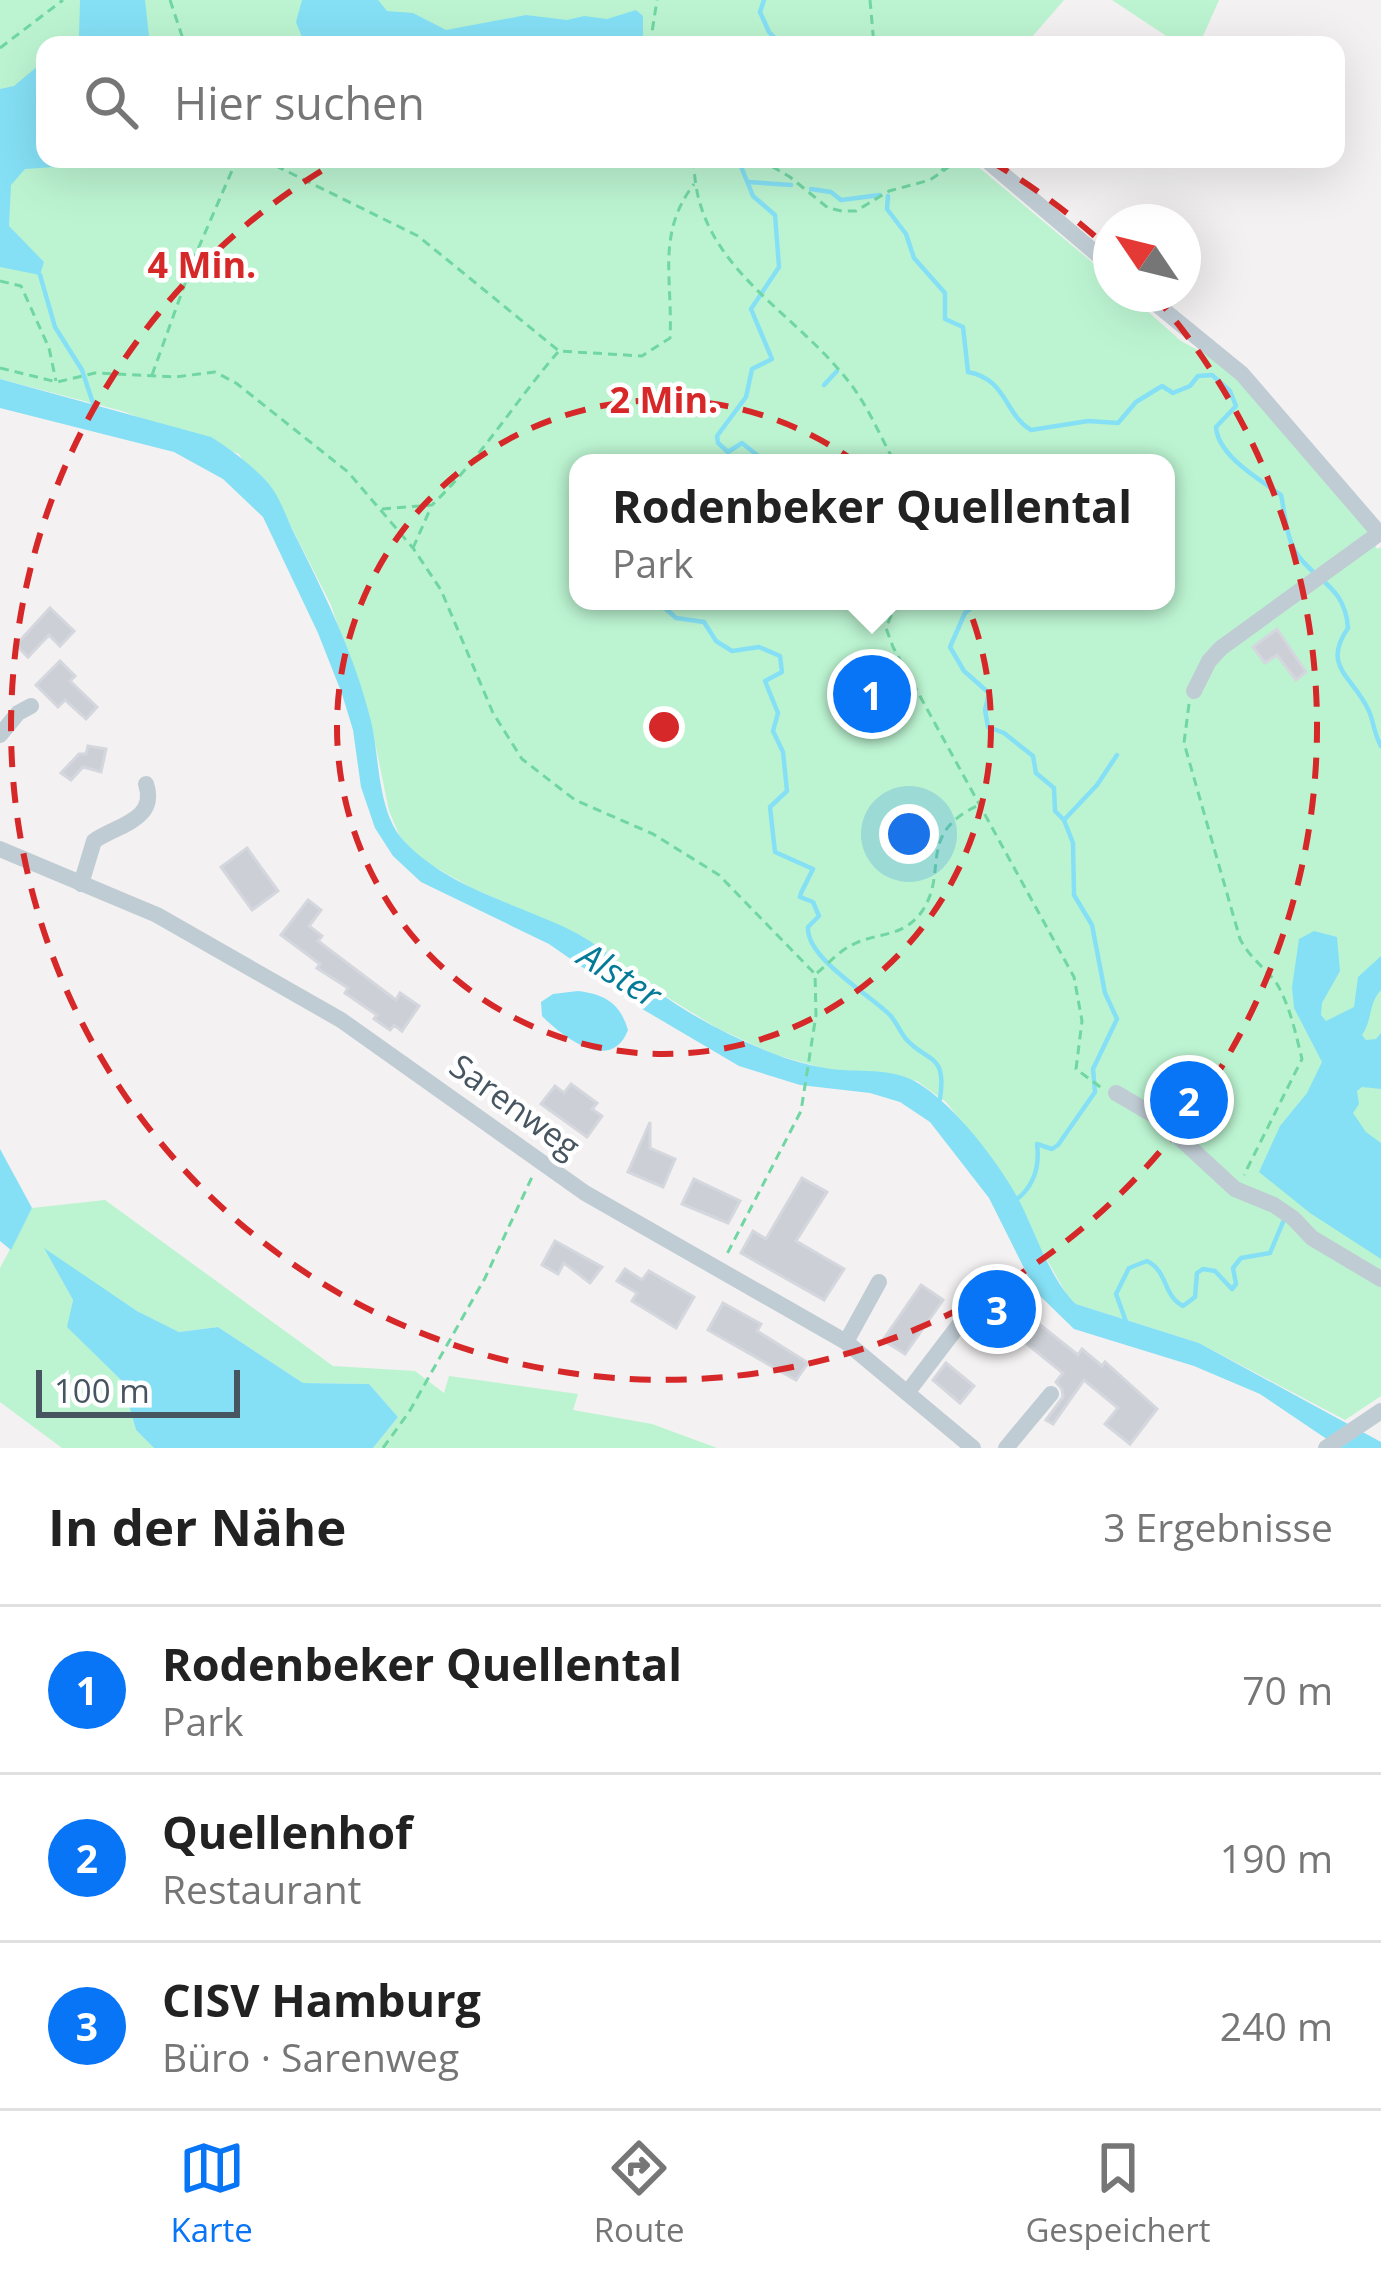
<!DOCTYPE html>
<html lang="de">
<meta charset="utf-8">
<style>
body{margin:0;font-family:"Open Sans",sans-serif;background:#f6f6f6;color:#222}
.compass{position:absolute;left:1093px;top:204px;width:108px;height:108px;border-radius:50%;background:#fff;box-shadow:0 12px 48px #0002;rotate:305deg}
.scale{position:absolute;left:36px;bottom:30px;width:204px;box-sizing:border-box;padding-left:12px;border:6px solid #475560;border-top:0;font-size:33px;line-height:42px;white-space:nowrap;color:#475560;-webkit-text-stroke:9px #fff;paint-order:stroke}
.you{position:absolute;left:909px;top:834px;width:42px;height:42px;margin:-30px;border:9px solid #fff;border-radius:50%;background:#1a73e8;box-shadow:0 0 0 18px #1a73e833}
.badge{display:grid;place-items:center;width:78px;height:78px;border-radius:50%;background:#0874f6;color:#fff;font-size:39px;font-weight:700}
.pin{position:absolute;translate:-50% -50%;border:6px solid #fff;box-shadow:0 3px 12px #0006}
.popup{position:absolute;left:569px;top:454px;width:606px;height:156px;box-sizing:border-box;display:grid;place-content:center;border-radius:24px;background:#fff;filter:drop-shadow(0 3px 9px #0005);font-size:39px;white-space:nowrap;color:#767676}
.popup b{font-size:45px;color:#222}
.popup::after{content:'';position:absolute;left:50%;top:100%;margin-left:-24px;border:24px solid transparent;border-top-color:#fff}
.list{margin:0;padding:0;list-style:none}
h2{display:flex;justify-content:space-between;align-items:center;height:156px;margin:0;padding:0 48px;font-size:51px}
h2 small{font-size:39px;font-weight:400;color:#767676}
.list li{display:grid;grid-template-columns:78px 1fr auto;gap:36px;align-items:center;box-sizing:border-box;height:168px;padding:0 48px;border-top:3px solid #e0e0e0}
.list b{display:block;font-size:45px;white-space:nowrap}
.list p{margin:0;font-size:39px;white-space:nowrap;color:#767676}
.list em{font-size:39px;font-style:normal;color:#767676}
.icon{flex:none;width:66px;height:66px;fill:none;stroke:currentColor;stroke-width:2;stroke-linecap:round;stroke-linejoin:round}
.map{position:relative;flex:none;width:1381px;height:1448px;overflow:hidden}
.search{position:absolute;background:#fff;box-shadow:0 12px 48px #0002;left:36px;right:36px;top:36px;height:132px;display:flex;align-items:center;gap:30px;box-sizing:border-box;padding:0 42px;border-radius:24px;color:#767676;font-size:45px}
.sheet{height:660px;background:#fff}
nav{display:flex;justify-content:space-around;align-items:center;box-sizing:border-box;height:168px;border-top:3px solid #e0e0e0;background:#fff;font-size:33px;color:#767676}
nav a{display:grid;justify-items:center;gap:6px}
nav .on{color:#0874f6}
.map>svg:first-child{display:block}
</style>
<div class="map">
<svg width="1381" height="1448" viewBox="0 0 1381 1448">
<rect width="100%" height="100%" fill="#f3f1f1"/>
<!-- green -->
<g fill="#bcf4d1" fill-rule="evenodd">
<path d="M0,0h1064l-39,45h-980v114h924l142,119v16h17l53,47 52,28 137,164 7,16 4,-2v849l-36,24 -146,-77 -123,-39 -9,-9 -29,-51 -20,-46 -41,-57 -31,-39 -29,-21 -91,-12 -50,-14 -59,-27 -60,-37 -75,-55 -110,-48 -48,-27 -24,-24 -11,-26 -18,-88 -40,-118 -60,-118 -24,-20 -8,-13 -117,-43 -122,-32zM578,463h588v138h-588z"/>
<polygon points="1112,0 1219,0 1199,45 1180,45"/>
<polygon points="105,1200 333,1366 415,1371 444,1393 449,1376 578,1394 573,1410 652,1424 717,1448 373,1448 398,1417 369,1384 303,1383 218,1327 179,1332 137,1311 46,1251 73,1300 68,1327 122,1381 136,1430 154,1448 62,1448 0,1402 0,1268 32,1208"/>
</g>
<!-- water -->
<g fill="#85e0f5">
<polygon points="80,0 145,0 150,45 70,45 79,36"/>
<polygon points="302,0 378,0 387,11 413,13 446,30 526,15 567,20 584,16 607,19 636,10 643,16 643,45 305,45 296,22"/>
<polygon points="45,60 45,159 93,159 70,166 25,169 11,185 9,226 44,262 40,275 0,267 0,89 14,86"/>
<path d="M0,379l211,58c18,11 49,34 61,51 10,14 16,34 24,49 30,60 59,119 75,184 9,38 6,92 34,121 47,49 117,62 175,93 26,15 49,36 73,53 36,27 78,49 119,65 17,7 36,12 53,15 33,6 66,-3 96,17 36,23 79,79 99,117 15,30 31,79 56,102l123,39 182,99v6h-41l-80,-54 -66,-28 -120,-37 -38,-37 -47,-94 -59,-76 -30,-20 -30,-9 -70,-8 -61,-19 -95,-56 -95,-66 -128,-62 -28,-26 -18,-28 -14,-41 -8,-57 -11,-36 -24,-61 -55,-116 -40,-38 -49,-27 -174,-44z"/>
<path d="M1314,931l23,6 3,34 -18,32 -1,12 5,6 28,-14 4,-30 23,-21v34c-13,14 -8,29 -19,45l4,5 10,-1 5,-6v56l-19,-2 -5,4 2,13 -6,9 13,19 15,11v116l-71,-46 -51,-41 21,-46 27,-33 15,-31 -28,-54 -2,-21 7,-48z"/>
<path d="M578,991c26,3 42,12 50,39 -17,44 -64,8 -86,-14l-1,-14 12,-8z"/>
<polygon points="0,1149 32,1208 11,1250 0,1241"/>
<polygon points="44,1248 137,1311 179,1332 218,1327 303,1383 369,1384 398,1417 373,1448 154,1448 136,1430 122,1381 67,1327 73,1300"/>
</g>
<g fill="none" stroke-linecap="round" stroke-linejoin="round">
<!-- stream -->
<g stroke="#85e0f5" stroke-width="4.5">
<polyline points="764,0 760,12 769,32 776,39 775,45"/>
<polyline points="738,159 753,196 775,215 779,267 751,309 772,359 752,369 746,397 717,436 718,443 728,452 742,443 757,455 756,463"/>
<polyline points="748,182 791,185"/>
<polyline points="811,189 831,192 841,200 880,195"/>
<path d="M888,196l-1,13 19,25 8,24 31,35v26l18,8 5,45c39,7 36,42 63,58l57,-9 30,2 18,-21 26,-16 11,7 17,-7 8,-10 14,-1 18,16 6,15 -20,21c2,29 43,52 65,68 4,18 5,40 14,56 18,30 50,33 53,77 -27,39 5,48 21,83 5,12 5,23 12,35"/>
<polyline points="40,275 55,327 82,370 94,406"/>
<polyline points="824,385 837,371"/>
<path d="M657,601l19,17 28,4 12,19 16,10 27,-4 21,9 2,16 -17,9 13,32 -5,18 10,21 4,39 -17,16 5,45 38,17 -12,24 -1,4 13,5 6,14 -11,11c-2,31 61,67 82,88 7,8 10,17 16,24 21,24 41,13 34,60"/>
<path d="M980,601l-15,12 -15,34 14,24 25,22 -4,17 3,17 16,6 29,23 3,17 18,15 1,23 9,9 9,23 1,52 18,30 13,68 12,26 -24,50 2,23 -37,53 -6,4 -15,-5c3,23 -3,42 -21,56"/>
<polyline points="1064,820 1097,785 1117,755"/>
<path d="M1128,1327l-12,-33 13,-26 18,-7c21,10 16,35 36,45l12,-9 2,-24 6,-4 12,2 17,18 4,-5 -3,-16 8,-10 29,-5 13,-31"/>
</g>
</g>
<!-- building -->
<g fill="#ccd0d6" stroke="#d4d7dd" stroke-width="3">
<polygon points="50,608 74,631 60,646 49,635 28,657 16,645"/>
<polygon points="1277,629 1306,672 1296,680 1277,655 1265,663 1253,647"/>
<polygon points="60,661 75,676 70,681 97,707 86,719 65,700 58,707 36,685"/>
<polygon points="88,746 106,749 101,772 83,767 71,780 61,773 79,754 86,754"/>
<polygon points="247,848 278,891 252,910 221,867"/>
<polygon points="308,900 321,910 309,926 322,936 318,941 396,1000 400,993 419,1006 402,1031 394,1025 390,1030 374,1019 377,1015 345,993 348,988 317,968 320,964 281,935"/>
<polygon points="1183,1075 1212,1088 1195,1126 1167,1109"/>
<polygon points="571,1084 597,1103 592,1109 602,1116 587,1137 541,1104 555,1086 564,1093"/>
<polygon points="650,1122 650,1148 675,1159 663,1187 628,1172"/>
<polygon points="802,1178 827,1192 796,1241 844,1269 824,1300 741,1253 753,1231 766,1239"/>
<polygon points="694,1179 740,1201 728,1223 682,1204"/>
<polygon points="555,1241 602,1267 590,1283 564,1263 558,1274 542,1265"/>
<polygon points="625,1269 642,1280 649,1271 694,1297 676,1328 632,1301 637,1293 617,1281"/>
<polygon points="980,1277 1078,1355 1082,1349 1102,1366 1105,1362 1157,1409 1130,1444 1105,1424 1118,1408 1084,1380 1053,1424 1046,1420 1063,1397 1062,1389 1056,1382 1063,1373 975,1302 963,1299"/>
<polygon points="921,1285 943,1300 905,1354 883,1340"/>
<polygon points="723,1303 761,1324 757,1331 808,1363 796,1380 708,1330"/>
<polygon points="946,1363 974,1386 960,1403 933,1380"/>
</g>
<g fill="none" stroke-linecap="round" stroke-linejoin="round">
<!-- path -->
<g stroke="#70d6a2" stroke-width="3" stroke-dasharray="9 6" stroke-linecap="butt">
<polyline points="170,0 185,45"/>
<polyline points="870,0 874,45"/>
<polyline points="650,45 657,0"/>
<polyline points="0,48 63,0"/>
<path d="M262,159l156,77 141,115 83,5 28,-18c3,-60 -14,-104 24,-154"/>
<path d="M694,159c-1,106 97,148 155,223 19,24 31,54 46,81"/>
<polyline points="759,159 790,177 828,208 842,211 856,211 889,191 930,180 960,159"/>
<polyline points="942,171 947,159"/>
<polyline points="0,281 21,286 49,348 56,381"/>
<polyline points="0,368 57,382 95,373 175,377 215,372 236,383 348,472 413,548 441,590 493,713 522,759 575,800 653,834 719,875 815,974 816,1015 801,1111 727,1254"/>
<polyline points="152,375 195,256 237,159"/>
<path d="M382,509l50,-4c48,-46 82,-102 126,-153"/>
<polyline points="413,548 431,507"/>
<polyline points="897,601 886,628 893,647 1074,977 1082,1021 1076,1069 1103,1089"/>
<path d="M1189,704l-5,39 56,196c11,21 25,28 37,45 13,22 19,51 25,75l-58,116"/>
<path d="M817,973c12,-10 23,-23 37,-29 24,-12 47,-6 66,-30 31,-41 -6,-79 59,-109"/>
<polyline points="383,1448 409,1412 485,1278 532,1177"/>
</g>
<!-- minor -->
<g stroke="#c0ccd4" stroke-width="16">
<polyline points="985,159 1111,266"/>
<polyline points="1144,294 1242,374 1379,533"/>
<polyline points="1194,691 1209,661 1221,648 1381,532"/>
<polyline points="0,735 18,713 31,706"/>
<polyline points="0,849 157,915 341,1020 585,1193 846,1342 973,1448"/>
<path d="M81,884l13,-43c23,-16 64,-21 52,-57"/>
<polyline points="1116,1093 1157,1117 1235,1189 1274,1205 1293,1218 1312,1238 1381,1279"/>
<polyline points="846,1342 879,1282"/>
<polyline points="907,1393 968,1313"/>
<polyline points="1006,1448 1051,1394"/>
<polyline points="1326,1448 1381,1411"/>
</g>
</g>
<!-- distance rings -->
<g fill="none" stroke="#d62828" stroke-width="6" stroke-dasharray="21 15">
<circle cx="664" cy="727" r="327"/>
<path d="M990 161A653 653 0 0 1 1109 249M1153 294A653 653 0 1 1 338 161"/>
</g>
<g text-anchor="middle" stroke-width="9" stroke-linejoin="round" paint-order="stroke">
<!-- street labels -->
<g font-size="33" fill="#475560" stroke="#fff">
<text transform="translate(515 1106) rotate(36)" y="12">Sarenweg</text>
</g>
<!-- water labels -->
<g font-size="36" font-style="italic" fill="#037b98" stroke="#fff">
<text transform="translate(620 975) rotate(32)" y="13">Alster</text>
</g>
</g>
<circle cx="664" cy="727" r="18" fill="#d62828" stroke="#fff" stroke-width="6"/>
<g font-size="36" text-anchor="middle" font-weight="bold" fill="#d62828" stroke="#fff" stroke-width="9" stroke-linejoin="round" paint-order="stroke">
<text x="202" y="278">4 Min.</text>
<text x="664" y="413">2 Min.</text>
</g>
</svg>
<svg class="compass" viewBox="-18 -18 36 36"><path d="M0-13l5 13h-10z" fill="#e53935"/><path d="M0 13l5-13h-10z" fill="#767676"/></svg>
<div class="scale">100 m</div>
<div class="you"></div>
<div class="pin badge" style="left:872px;top:694px">1</div>
<div class="popup"><b>Rodenbeker Quellental</b>Park</div>
<div class="pin badge" style="left:1189px;top:1100px">2</div>
<div class="pin badge" style="left:997px;top:1309px">3</div>
<div class="search"><svg class="icon" aria-label="search" viewBox="0 0 24 24"><circle cx="10" cy="10" r="6"/><path d="M15 15l6 6"/></svg>Hier suchen</div>
</div>
<section class="sheet">
<h2>In der Nähe<small>3 Ergebnisse</small></h2>
<ul class="list">
<li><span class="badge">1</span><div><b>Rodenbeker Quellental</b><p>Park</p></div><em>70 m</em></li>
<li><span class="badge">2</span><div><b>Quellenhof</b><p>Restaurant</p></div><em>190 m</em></li>
<li><span class="badge">3</span><div><b>CISV Hamburg</b><p>Büro · Sarenweg</p></div><em>240 m</em></li>
</ul>
</section>
<nav>
<a class="on"><svg class="icon" aria-label="map" viewBox="0 0 24 24"><path d="M3 6l6-2 6 2 6-2v14l-6 2-6-2-6 2zM9 4v14M15 6v14"/></svg>Karte</a>
<a><svg class="icon" aria-label="directions" viewBox="0 0 24 24"><path d="M12 3l9 9-9 9-9-9zM9 14v-3h6M13 9l2 2-2 2"/></svg>Route</a>
<a><svg class="icon" aria-label="saved" viewBox="0 0 24 24"><path d="M7 4h10v16l-5-4-5 4z"/></svg>Gespeichert</a>
</nav>
